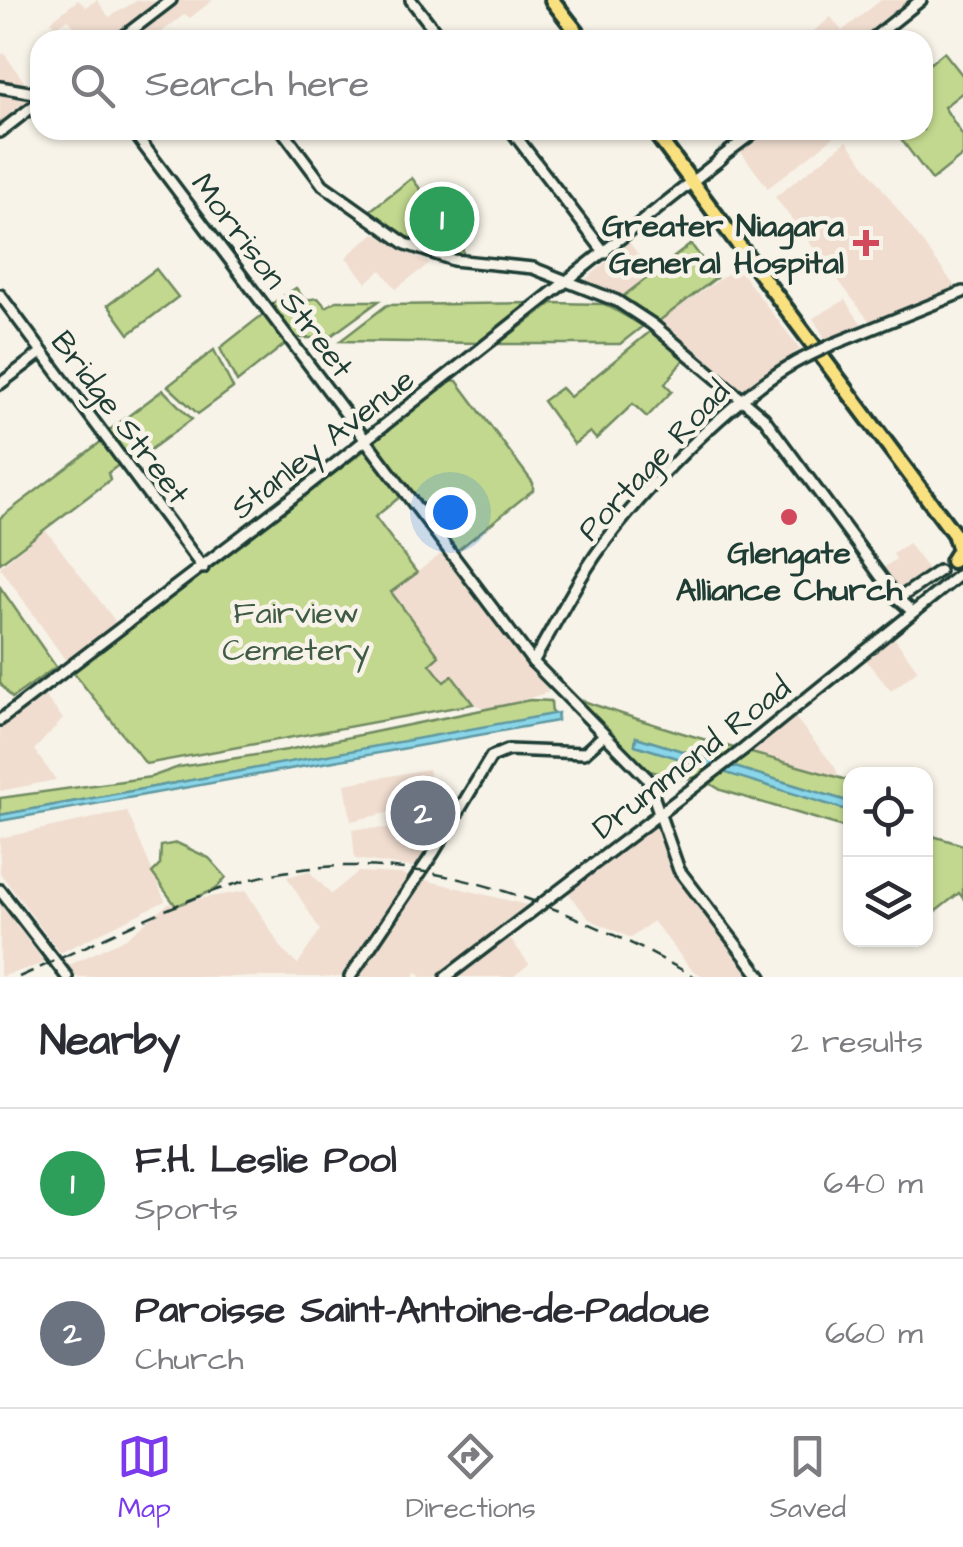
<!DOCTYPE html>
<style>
body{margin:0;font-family:"Architects Daughter",sans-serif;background:#f2f2f3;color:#2b2b33}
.controls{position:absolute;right:30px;bottom:30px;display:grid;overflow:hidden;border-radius:20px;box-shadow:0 2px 8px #0004}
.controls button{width:90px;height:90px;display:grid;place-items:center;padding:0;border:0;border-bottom:2px solid #e1e1e2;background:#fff;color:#2b2b33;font:50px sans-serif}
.you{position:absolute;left:450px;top:512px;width:35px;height:35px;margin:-25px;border:8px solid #fff;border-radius:50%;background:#1a73e8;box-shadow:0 0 0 15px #1a73e833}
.badge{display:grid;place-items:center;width:65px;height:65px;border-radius:50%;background:#7c3aed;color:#fff;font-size:32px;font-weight:700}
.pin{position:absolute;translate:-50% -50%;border:5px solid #fff;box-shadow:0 2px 10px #0006}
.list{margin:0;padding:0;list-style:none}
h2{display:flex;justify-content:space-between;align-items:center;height:130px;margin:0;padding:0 40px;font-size:42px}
h2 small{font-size:32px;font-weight:400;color:#7c7c81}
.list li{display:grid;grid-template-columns:65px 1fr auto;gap:30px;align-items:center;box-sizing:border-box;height:150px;padding:0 40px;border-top:2px solid #e1e1e2}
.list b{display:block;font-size:38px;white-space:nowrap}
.list p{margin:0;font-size:32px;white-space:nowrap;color:#7c7c81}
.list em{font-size:32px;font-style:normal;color:#7c7c81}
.icon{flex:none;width:55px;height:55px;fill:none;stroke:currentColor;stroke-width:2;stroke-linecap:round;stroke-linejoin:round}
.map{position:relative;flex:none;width:963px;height:977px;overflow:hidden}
.search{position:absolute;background:#fff;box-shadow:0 2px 8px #0004;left:30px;right:30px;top:30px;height:110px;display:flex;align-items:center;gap:25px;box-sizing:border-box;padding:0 35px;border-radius:30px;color:#7c7c81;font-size:38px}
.sheet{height:430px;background:#fff}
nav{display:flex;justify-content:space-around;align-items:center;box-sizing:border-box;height:140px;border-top:2px solid #e1e1e2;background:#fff;font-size:28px;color:#7c7c81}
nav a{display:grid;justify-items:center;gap:5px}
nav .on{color:#7c3aed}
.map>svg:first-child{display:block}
</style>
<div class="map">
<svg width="963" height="977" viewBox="0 0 963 977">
<rect width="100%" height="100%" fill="#f7f3e8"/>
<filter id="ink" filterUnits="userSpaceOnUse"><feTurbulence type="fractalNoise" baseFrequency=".01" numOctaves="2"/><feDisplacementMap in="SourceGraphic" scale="20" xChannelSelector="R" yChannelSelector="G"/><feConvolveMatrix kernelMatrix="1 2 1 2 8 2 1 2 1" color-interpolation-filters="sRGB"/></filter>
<g filter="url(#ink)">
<!-- built -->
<g fill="#f0ddd0">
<polygon points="78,0 86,7 97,0 109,17 138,0 161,2 112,40 84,40 68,19 56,27 51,21"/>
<polygon points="178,0 213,0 190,18 185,14 152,40 133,40"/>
<polygon points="881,0 914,0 863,40 813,40 809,35 831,17 842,31"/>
<polygon points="4,53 36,99 0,126 0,56"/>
<polygon points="767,130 837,130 839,133 768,188 740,151"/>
<polygon points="847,141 957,289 870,322 775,197"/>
<polygon points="374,233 408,253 430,263 396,289 381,270 366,283 346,257"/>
<polygon points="629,242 653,274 621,298 583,282"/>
<polygon points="737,267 800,349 740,395 659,321"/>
<polygon points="845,300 863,326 827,342 813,318"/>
<polygon points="45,529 119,626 68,664 0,567"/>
<polygon points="908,543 930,572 899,594 879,571 896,559 893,554"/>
<polygon points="445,551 549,692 490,710 473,704 453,677 444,682 430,663 439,657 391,592"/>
<polygon points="892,635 918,670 891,691 864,658"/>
<polygon points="44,695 63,719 34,750 56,780 0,791 0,729"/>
<polygon points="793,715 835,767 839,778 750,751"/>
<polygon points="428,769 433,791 399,795 400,810 351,821 345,784"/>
<polygon points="127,811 165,901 60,953 0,873 0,838"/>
<polygon points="657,823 681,883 754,977 704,977 691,969 653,921 631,938 589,919 567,891"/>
<polygon points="401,828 440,834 419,868 355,859 352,829"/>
<polygon points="309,871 331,894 358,872 401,874 531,906 439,977 422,977 416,971 415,977 357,977 363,969 355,962 343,977 70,977 63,968 126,938 168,904 246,891 284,952 298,964 320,930 287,877"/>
<polygon points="0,903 45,963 0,977"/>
<polygon points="507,934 529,964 513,977 452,977"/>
</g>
<!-- green -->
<g fill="#c2d88e" stroke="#708a61" stroke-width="2.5">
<polygon points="944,52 963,76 963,92 944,107 963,136 963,155 932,180 894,130 923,130 923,69"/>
<polygon points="412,178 432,205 443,198 462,222 463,257 415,244 367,213"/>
<polygon points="691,244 716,278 659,321 621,298"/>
<polygon points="156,269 178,297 129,334 108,305"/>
<polygon points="296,288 305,300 318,298 326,307 336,301 379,301 328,338 296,338 270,305"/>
<polygon points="530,303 482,343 340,341 387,305"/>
<polygon points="552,303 604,304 643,326 620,344 498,344"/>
<polygon points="266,312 289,341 237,382 220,348"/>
<polygon points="652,330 684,359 665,384 672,391 647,417 633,404 596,439 590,432 574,444 543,401 561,388 570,397"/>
<polygon points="214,350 233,388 198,414 168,386"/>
<polygon points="451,380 457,381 533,483 533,490 453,554 374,441"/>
<polygon points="163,390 192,419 131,464 107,432"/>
<polygon points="102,441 120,464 108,473 110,480 0,563 0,518"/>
<polygon points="365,450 401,496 375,517 417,573 391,592 439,656 430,664 444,682 452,676 473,704 146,764 73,672"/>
<polygon points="0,587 56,667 12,698 0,683"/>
<path d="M572,697c92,33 185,57 278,84v21l-214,-65 -1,7 215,67v18l-129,-39 -22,-13 -18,2 -35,-9z"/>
<polygon points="530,700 551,701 552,715 0,815 0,798 151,777 179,767 287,750"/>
<polygon points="926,834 963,845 963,898 959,893 926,919"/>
<polygon points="177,843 209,858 226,877 216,889 176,906 152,873 160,865 161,846"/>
</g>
<!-- water -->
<g fill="#89d5e9" stroke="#5f98a1" stroke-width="2.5">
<polygon points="558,713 557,721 0,821 0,815"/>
<polygon points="636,737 850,802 850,811 635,745"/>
</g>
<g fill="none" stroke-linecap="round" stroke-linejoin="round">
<defs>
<g id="secondary">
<polyline points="411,0 442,40"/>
<polyline points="119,40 171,0"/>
<polyline points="871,40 921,0"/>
<polyline points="0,87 40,94"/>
<polyline points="132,130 533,662 647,778 679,870 761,977"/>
<polyline points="282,130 323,185 406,244 453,260 533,268 617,301 652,324 764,418 896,597 913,612"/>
<polyline points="511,130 605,253"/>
<polyline points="0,132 40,101"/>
<polyline points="719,159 757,130"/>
<polyline points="0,295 203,568"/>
<polyline points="831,345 963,292"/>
<polyline points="0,384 42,352"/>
<polyline points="898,599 939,571"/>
<path d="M533,662c18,-31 35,-64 54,-94 41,-65 152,-180 221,-212"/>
<polyline points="0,720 306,487 722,158"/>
<polyline points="0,890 67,977"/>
<polyline points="350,977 434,852 491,757 508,750 584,753 604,735"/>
<polyline points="446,977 744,749 963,572"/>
</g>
<g id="highway">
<polyline points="552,0 583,40"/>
<polyline points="653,130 963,546"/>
<polyline points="952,561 959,550 955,537"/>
</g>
</defs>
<!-- secondary casing -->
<use href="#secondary" stroke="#1f3d34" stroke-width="16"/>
<!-- highway casing -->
<use href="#highway" stroke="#1f3d34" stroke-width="20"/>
<!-- secondary -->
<use href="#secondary" stroke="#f7f3e8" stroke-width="9"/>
<!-- highway -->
<use href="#highway" stroke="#fae180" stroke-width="12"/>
<!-- rail -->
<path stroke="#1f3d34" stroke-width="2.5" stroke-dasharray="15 8" stroke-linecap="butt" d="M19,977c76,-33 153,-76 233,-98 154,-42 310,24 443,98"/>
<defs>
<polyline id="secondary-bridge" points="808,356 831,345"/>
</defs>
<!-- secondary-bridge casing -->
<use href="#secondary-bridge" stroke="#1f3d34" stroke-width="16" stroke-linecap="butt"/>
<!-- secondary-bridge -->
<use href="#secondary-bridge" stroke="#f7f3e8" stroke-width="9"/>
</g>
</g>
<!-- markers -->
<g fill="#d1495b" stroke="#f7f3e8" stroke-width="4">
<path d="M861 228h10v10h10v10h-10v10h-10v-10h-10v-10h10z"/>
<circle cx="789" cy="517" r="10"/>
</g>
<g text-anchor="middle" stroke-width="9" stroke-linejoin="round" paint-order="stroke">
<!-- poi labels -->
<g font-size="32" font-weight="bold" fill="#1f3d34" stroke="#f7f3e8" text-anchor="end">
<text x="844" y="236">Greater Niagara<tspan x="844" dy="37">General Hospital</tspan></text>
<text x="789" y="563" text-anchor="middle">Glengate<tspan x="789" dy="37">Alliance Church</tspan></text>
</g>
<!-- street labels -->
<g font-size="32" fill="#1f3d34" stroke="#f7f3e8">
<text transform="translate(273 275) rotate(53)" y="11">Morrison Street</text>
<text transform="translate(121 417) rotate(53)" y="11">Bridge Street</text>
<text transform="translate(322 443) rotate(-38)" y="11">Stanley Avenue</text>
<text transform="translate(653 460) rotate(-47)" y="11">Portage Road</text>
<text transform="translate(691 757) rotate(-38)" y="11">Drummond Road</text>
</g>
<!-- park labels -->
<g font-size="32" fill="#405c46" stroke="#f7f3e8">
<text x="296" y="623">Fairview<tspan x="296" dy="37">Cemetery</tspan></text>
</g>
</g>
</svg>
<div class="controls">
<button><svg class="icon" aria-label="locate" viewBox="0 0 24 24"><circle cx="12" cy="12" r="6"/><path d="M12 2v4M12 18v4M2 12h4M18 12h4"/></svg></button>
<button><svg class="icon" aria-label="layers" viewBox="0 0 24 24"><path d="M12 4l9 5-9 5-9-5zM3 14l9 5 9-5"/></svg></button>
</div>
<div class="you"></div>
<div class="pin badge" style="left:442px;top:219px;background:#2e9e5b">1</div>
<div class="pin badge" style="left:423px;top:813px;background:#6b7280">2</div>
<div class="search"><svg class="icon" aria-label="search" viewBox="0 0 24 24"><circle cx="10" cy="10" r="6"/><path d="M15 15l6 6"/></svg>Search here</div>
</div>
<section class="sheet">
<h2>Nearby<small>2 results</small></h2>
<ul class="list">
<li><span class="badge" style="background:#2e9e5b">1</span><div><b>F.H. Leslie Pool</b><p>Sports</p></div><em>640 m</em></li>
<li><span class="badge" style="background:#6b7280">2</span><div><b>Paroisse Saint-Antoine-de-Padoue</b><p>Church</p></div><em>660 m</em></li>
</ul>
</section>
<nav>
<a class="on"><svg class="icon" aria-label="map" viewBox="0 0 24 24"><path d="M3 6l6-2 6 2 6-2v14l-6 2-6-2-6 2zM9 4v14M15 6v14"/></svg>Map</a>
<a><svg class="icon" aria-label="directions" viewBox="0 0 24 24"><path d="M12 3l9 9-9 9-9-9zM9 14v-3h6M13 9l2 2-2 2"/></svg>Directions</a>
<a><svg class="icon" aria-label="saved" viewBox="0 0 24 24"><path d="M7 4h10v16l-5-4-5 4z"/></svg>Saved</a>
</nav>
